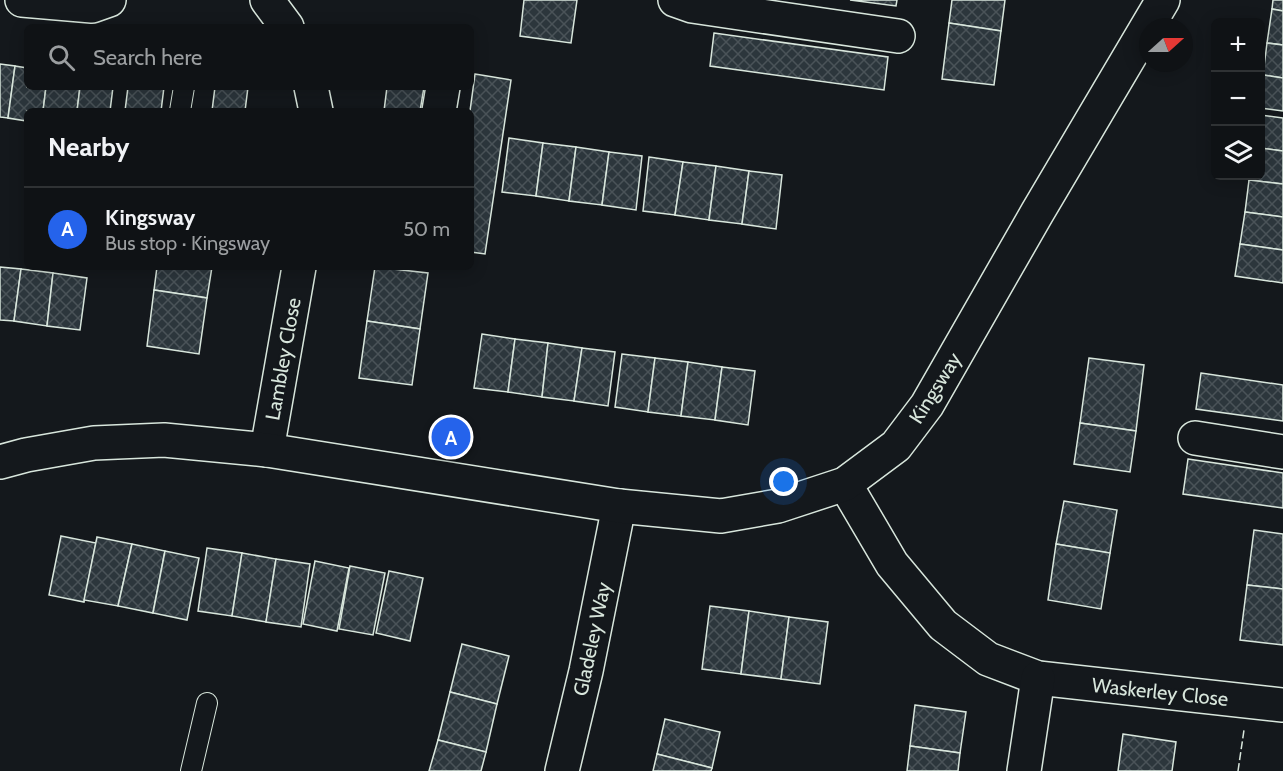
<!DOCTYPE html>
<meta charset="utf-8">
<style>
body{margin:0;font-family:Cabin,sans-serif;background:#181b1e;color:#f1f3f6}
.controls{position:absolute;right:18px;top:18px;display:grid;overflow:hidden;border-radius:9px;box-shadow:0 3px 15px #0003}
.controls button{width:54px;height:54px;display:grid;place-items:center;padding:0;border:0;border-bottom:2px solid #2f3234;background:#0f1215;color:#f1f3f6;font:30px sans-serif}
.compass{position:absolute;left:1139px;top:18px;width:54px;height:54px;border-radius:50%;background:#0f1215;box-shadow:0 3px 15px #0003;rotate:69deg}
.you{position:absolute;left:784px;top:482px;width:21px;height:21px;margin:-15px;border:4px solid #fff;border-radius:50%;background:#1a73e8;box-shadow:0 0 0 9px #1a73e833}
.badge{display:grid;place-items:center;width:39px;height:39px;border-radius:50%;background:#2563eb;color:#fff;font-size:20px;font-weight:700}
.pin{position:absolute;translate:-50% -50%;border:3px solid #fff;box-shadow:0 2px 6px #0006}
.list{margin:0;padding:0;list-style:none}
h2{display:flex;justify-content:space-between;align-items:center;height:78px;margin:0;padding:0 24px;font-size:26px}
h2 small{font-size:20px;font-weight:400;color:#9b9ea0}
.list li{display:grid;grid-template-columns:39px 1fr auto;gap:18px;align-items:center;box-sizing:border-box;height:84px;padding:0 24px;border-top:2px solid #2f3234}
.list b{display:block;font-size:22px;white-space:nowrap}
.list p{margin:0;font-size:20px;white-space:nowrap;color:#9b9ea0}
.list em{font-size:20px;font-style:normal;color:#9b9ea0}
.icon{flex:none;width:33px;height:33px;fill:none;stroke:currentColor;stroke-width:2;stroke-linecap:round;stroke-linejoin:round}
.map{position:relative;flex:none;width:1283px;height:771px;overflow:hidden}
.search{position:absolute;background:#0f1215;box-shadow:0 3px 15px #0003;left:24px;top:24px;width:450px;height:66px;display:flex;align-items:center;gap:15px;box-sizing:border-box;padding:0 21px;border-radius:9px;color:#9b9ea0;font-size:22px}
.panel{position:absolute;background:#0f1215;box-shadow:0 3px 15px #0003;left:24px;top:108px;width:450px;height:162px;border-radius:9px}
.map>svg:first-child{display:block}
</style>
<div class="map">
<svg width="1283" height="771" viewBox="0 0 1283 771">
<defs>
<pattern id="building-cross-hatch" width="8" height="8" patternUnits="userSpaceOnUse" patternTransform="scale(1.5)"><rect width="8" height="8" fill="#2c363c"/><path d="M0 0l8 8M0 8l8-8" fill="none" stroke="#4a5358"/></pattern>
</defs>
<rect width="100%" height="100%" fill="#14181c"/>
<!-- building -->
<g fill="url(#building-cross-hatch)" stroke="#d8e6dc" stroke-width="1.5">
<polygon points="524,0 577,0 571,43 520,36"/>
<polygon points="850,0 897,0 896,6"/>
<polygon points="952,0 1005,0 1001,31 949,23"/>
<polygon points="1273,0 1283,0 1283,11 1272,9"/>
<polygon points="1272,9 1283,11 1283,45 1267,43"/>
<polygon points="949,23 1001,31 994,85 942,79"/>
<polygon points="714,33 888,57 884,90 710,66"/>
<polygon points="1267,43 1283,45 1283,78 1263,75"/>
<polygon points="0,64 15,66 8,118 0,117"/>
<polygon points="15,66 27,68 27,87 46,87 43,111 27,111 27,121 8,118"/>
<polygon points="475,74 511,80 485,254 471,252 470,111"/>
<polygon points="1263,75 1283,78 1283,111 1260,108"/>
<polygon points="46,87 80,87 77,111 43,111"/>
<polygon points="80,87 113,87 110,111 77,111"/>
<polygon points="128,87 164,87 161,111 125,111"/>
<polygon points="215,87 248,87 245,111 212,111"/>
<polygon points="387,87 424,87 420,111 384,111"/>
<polygon points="1260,115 1283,118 1283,151 1260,148"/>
<polygon points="509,138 543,143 536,196 502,192"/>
<polygon points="543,143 576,147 569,201 536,196"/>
<polygon points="576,147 609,152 602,205 569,201"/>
<polygon points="1260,148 1283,151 1283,184 1249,180 1250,176 1260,176"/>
<polygon points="609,152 642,156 636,210 602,205"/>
<polygon points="649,157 683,162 675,215 643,211"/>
<polygon points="683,162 716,166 709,220 675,215"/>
<polygon points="716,166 749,171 742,224 709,220"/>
<polygon points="749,171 782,175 776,229 742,224"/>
<polygon points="1249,180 1283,184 1283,217 1245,212"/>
<polygon points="1245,212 1283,217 1283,250 1240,244"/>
<polygon points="1240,244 1283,250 1283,283 1235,276"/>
<polygon points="0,267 21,269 14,321 0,320"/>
<polygon points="157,267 212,267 207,298 154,290"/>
<polygon points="375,267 428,273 420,329 367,321"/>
<polygon points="21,269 53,273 47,326 14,321"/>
<polygon points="53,273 87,278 80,330 47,326"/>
<polygon points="154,290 207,298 199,354 147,346"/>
<polygon points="367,321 420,329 412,385 359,378"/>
<polygon points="482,334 515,339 508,392 474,388"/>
<polygon points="515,339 548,343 542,397 508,392"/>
<polygon points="548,343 582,348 574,401 542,397"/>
<polygon points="582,348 615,352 608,406 574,401"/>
<polygon points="622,354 655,358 648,412 615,407"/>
<polygon points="655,358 688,362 681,416 648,412"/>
<polygon points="1089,358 1144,365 1136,431 1080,423"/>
<polygon points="688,362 722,367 715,420 681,416"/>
<polygon points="722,367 755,371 748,425 715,420"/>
<polygon points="1201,373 1283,385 1283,421 1196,409"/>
<polygon points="1080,423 1136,431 1130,472 1074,464"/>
<polygon points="1188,459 1283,473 1283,508 1183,494"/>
<polygon points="1064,501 1117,510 1110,553 1056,544"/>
<polygon points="1254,530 1283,534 1283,589 1247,585"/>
<polygon points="61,536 96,543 84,602 49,595"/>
<polygon points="97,537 132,544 118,606 84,600"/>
<polygon points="132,544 165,551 153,613 118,606"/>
<polygon points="1056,544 1110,553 1101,609 1048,600"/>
<polygon points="207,548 242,553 232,616 198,611"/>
<polygon points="165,551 199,558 187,620 153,613"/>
<polygon points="242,553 276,559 266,622 232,616"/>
<polygon points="276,559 310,564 301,627 266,622"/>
<polygon points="315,561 349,568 337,631 303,624"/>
<polygon points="350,566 385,573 373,635 339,629"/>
<polygon points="389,571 423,578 410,641 376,633"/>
<polygon points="1247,585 1283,589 1283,645 1240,640"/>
<polygon points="710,606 749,611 741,674 702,669"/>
<polygon points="749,611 789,617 781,679 741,674"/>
<polygon points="789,617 828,622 820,684 781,679"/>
<polygon points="462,644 509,656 497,704 450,692"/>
<polygon points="450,692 497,704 486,752 438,740"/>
<polygon points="915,705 966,712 960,753 910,746"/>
<polygon points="665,719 720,732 712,768 657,754"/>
<polygon points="1123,734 1176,742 1172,771 1118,771"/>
<polygon points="438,740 486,752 481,771 429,771"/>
<polygon points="910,746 960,753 958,771 907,771"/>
<polygon points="657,754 712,768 711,771 653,771"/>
</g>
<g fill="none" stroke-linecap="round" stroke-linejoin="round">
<defs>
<g id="service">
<polyline points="180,111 184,87"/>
<polyline points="191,771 207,703"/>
</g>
<g id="minor">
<polyline points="22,0 92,6 109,0"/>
<polyline points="267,0 287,27"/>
<polyline points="675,0 692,6 898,36"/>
<polyline points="311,87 316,111"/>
<polyline points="439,111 443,87"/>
<polyline points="1195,438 1283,452"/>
<polyline points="267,450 299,267"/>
<polyline points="845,484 892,564 943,625 988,659 1038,678 1283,705"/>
<polyline points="562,771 586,671 619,506"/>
<polyline points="1024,771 1038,678"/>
</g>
<polyline id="tertiary" points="0,462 26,455 94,443 164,440 267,450 619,506 721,516 778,506 845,484 896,446 927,405 1037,213 1163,0"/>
</defs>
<!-- service casing -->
<use href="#service" stroke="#d8e6dc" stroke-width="22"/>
<!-- minor casing -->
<use href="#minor" stroke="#d8e6dc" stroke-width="36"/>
<!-- tertiary casing -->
<use href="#tertiary" stroke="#d8e6dc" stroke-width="36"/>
<!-- service -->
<use href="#service" stroke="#14181c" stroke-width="20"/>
<!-- minor -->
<use href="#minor" stroke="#14181c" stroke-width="33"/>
<!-- tertiary -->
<use href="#tertiary" stroke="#14181c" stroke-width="33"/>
<!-- fence -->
<polyline stroke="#d8e6dc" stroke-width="1.5" stroke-dasharray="8 3" stroke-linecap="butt" points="1238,771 1244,730"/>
</g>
<g text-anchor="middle" stroke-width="4.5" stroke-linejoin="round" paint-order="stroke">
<!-- street labels -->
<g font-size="20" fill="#d8e6dc" stroke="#14181c">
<text transform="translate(283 359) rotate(-80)" y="7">Lambley Close</text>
<text transform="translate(935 388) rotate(-58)" y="7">Kingsway</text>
<text transform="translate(592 639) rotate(-78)" y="7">Gladeley Way</text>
<text transform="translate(1160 692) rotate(6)" y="7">Waskerley Close</text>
</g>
</g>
</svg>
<div class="controls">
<button>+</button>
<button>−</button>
<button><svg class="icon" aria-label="layers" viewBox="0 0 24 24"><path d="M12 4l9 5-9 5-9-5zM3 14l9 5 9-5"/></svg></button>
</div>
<svg class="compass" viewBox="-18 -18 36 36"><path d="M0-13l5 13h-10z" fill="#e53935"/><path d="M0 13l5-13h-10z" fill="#9b9ea0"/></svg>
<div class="you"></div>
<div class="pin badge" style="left:451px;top:437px">A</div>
<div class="search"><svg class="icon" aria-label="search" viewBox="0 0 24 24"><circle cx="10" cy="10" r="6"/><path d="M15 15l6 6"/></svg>Search here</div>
<section class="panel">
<h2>Nearby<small></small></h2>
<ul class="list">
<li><span class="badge">A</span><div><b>Kingsway</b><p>Bus stop · Kingsway</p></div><em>50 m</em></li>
</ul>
</section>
</div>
